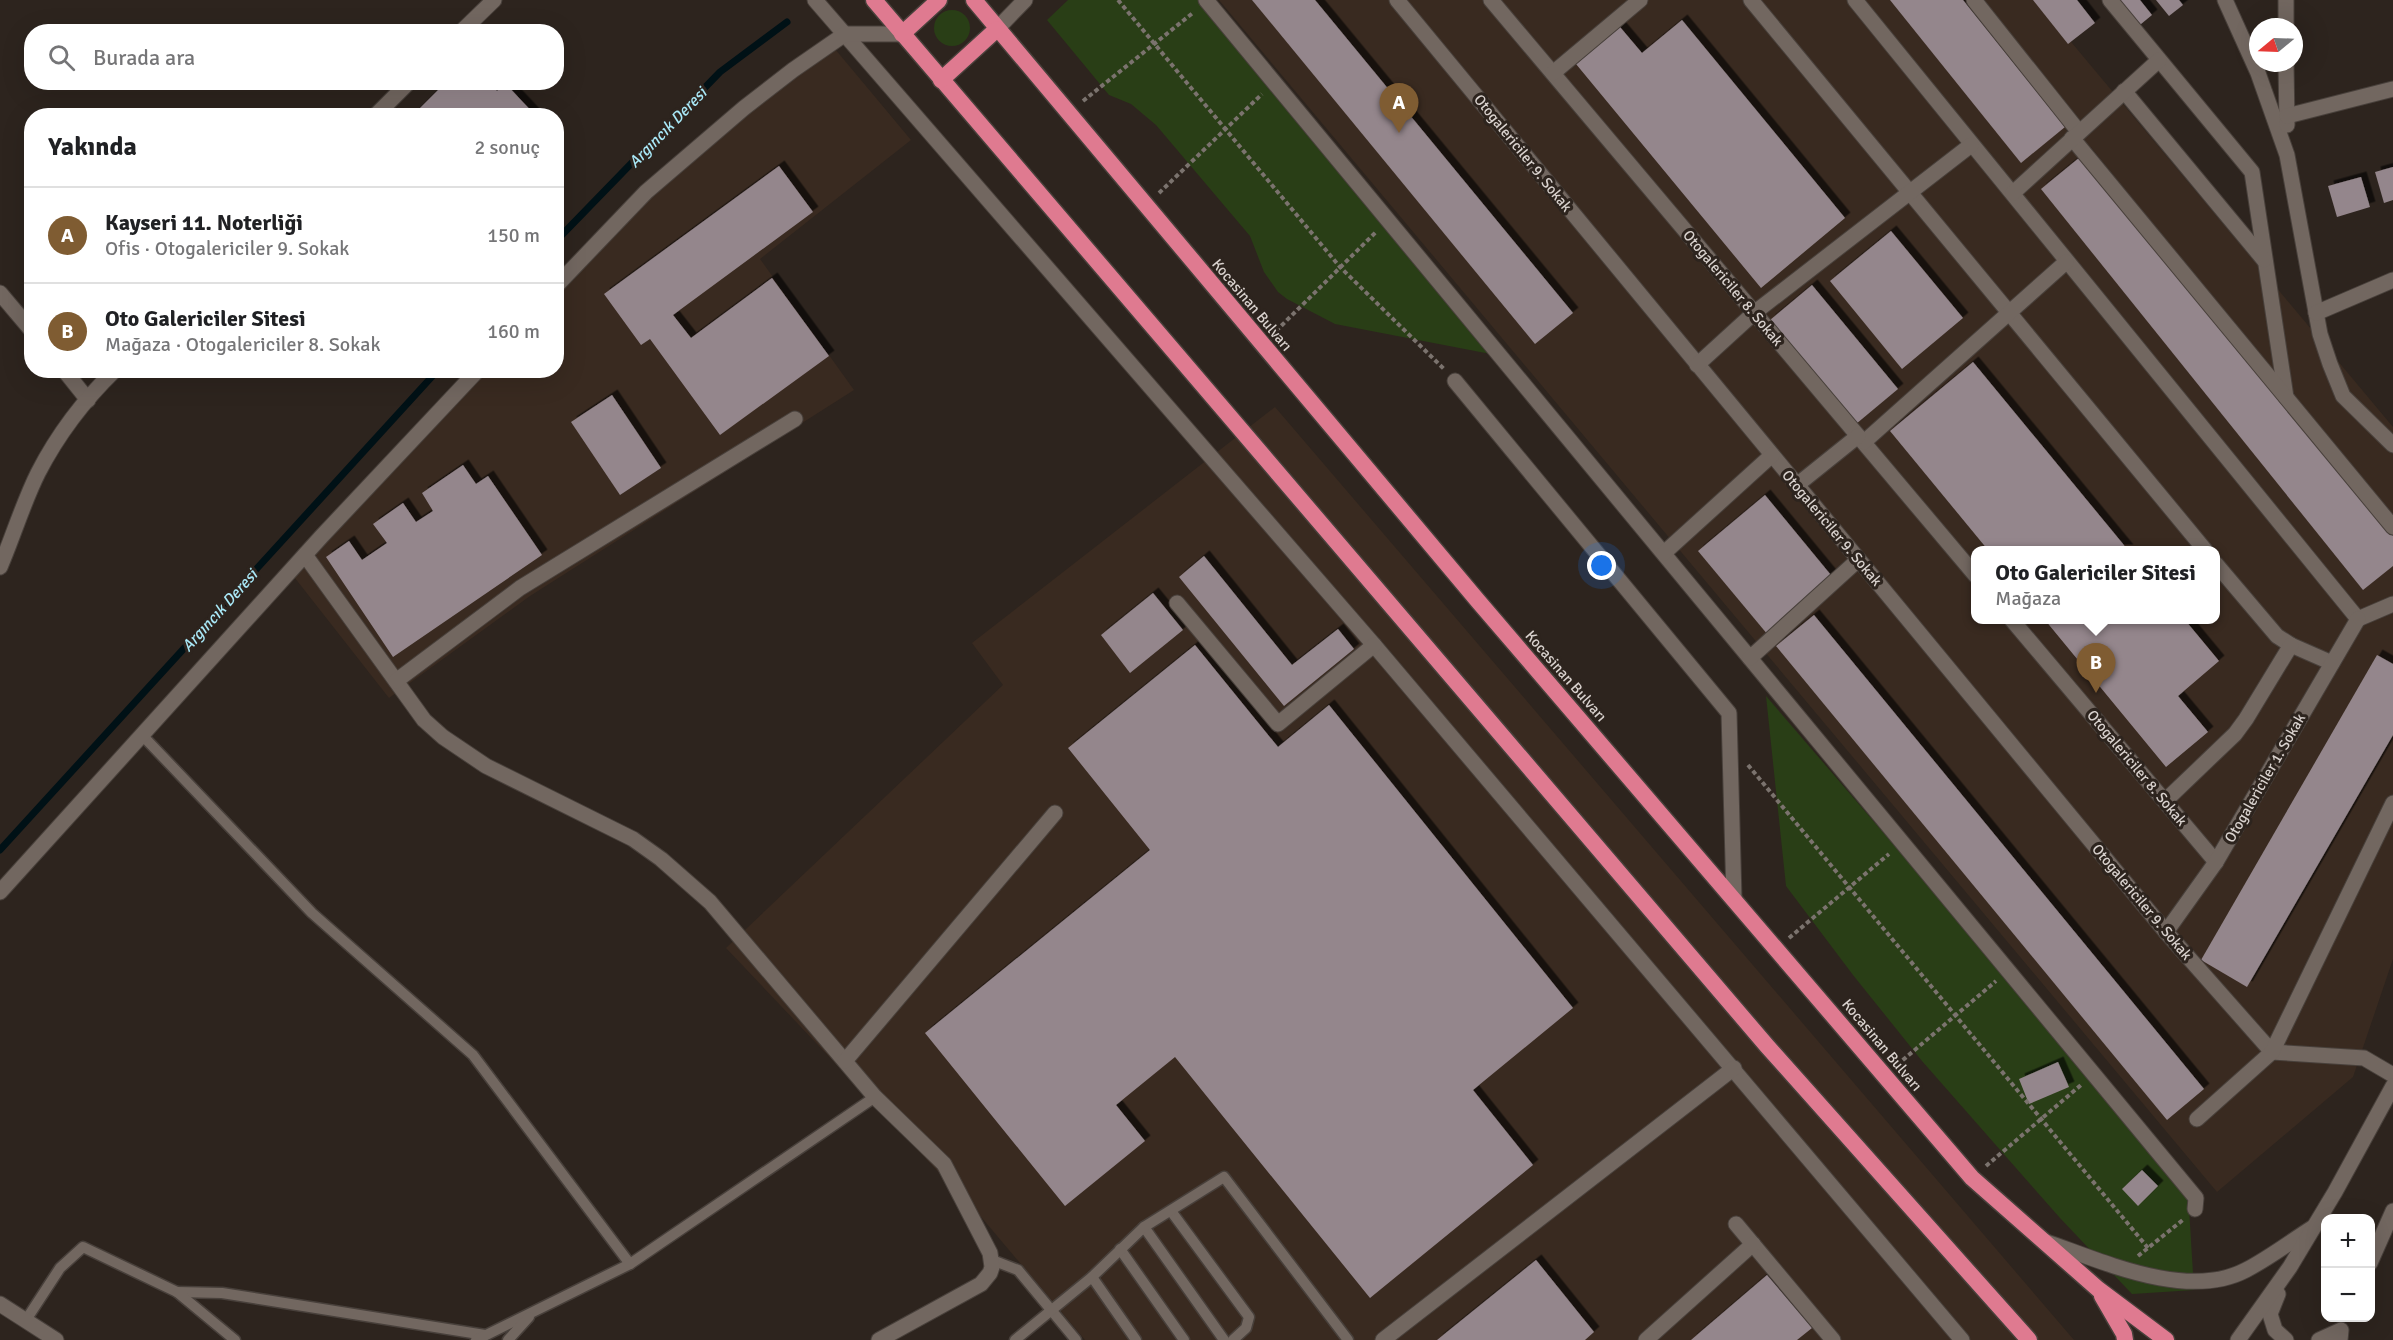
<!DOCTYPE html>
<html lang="tr">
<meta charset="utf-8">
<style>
body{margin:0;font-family:Signika,sans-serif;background:#f6f6f6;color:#202124}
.controls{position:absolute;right:18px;bottom:18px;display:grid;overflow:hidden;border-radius:12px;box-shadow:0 6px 24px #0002}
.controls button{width:54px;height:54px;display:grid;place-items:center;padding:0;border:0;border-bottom:2px solid #e0e0e0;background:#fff;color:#202124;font:30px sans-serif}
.compass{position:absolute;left:2249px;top:18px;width:54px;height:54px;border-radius:50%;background:#fff;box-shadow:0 6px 24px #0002;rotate:251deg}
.you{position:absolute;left:1602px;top:566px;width:21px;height:21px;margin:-15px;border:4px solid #fff;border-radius:50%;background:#1a73e8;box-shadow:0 0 0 9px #1a73e833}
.badge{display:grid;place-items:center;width:39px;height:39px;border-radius:50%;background:#7f5c32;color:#fff;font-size:20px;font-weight:700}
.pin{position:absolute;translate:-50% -50px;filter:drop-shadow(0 2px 3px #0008)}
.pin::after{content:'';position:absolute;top:32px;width:21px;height:18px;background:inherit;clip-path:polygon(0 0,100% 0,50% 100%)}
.popup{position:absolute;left:1971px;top:546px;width:249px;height:78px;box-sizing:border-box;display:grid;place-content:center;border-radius:12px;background:#fff;filter:drop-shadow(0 2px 4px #0005);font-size:20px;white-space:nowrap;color:#757577}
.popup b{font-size:22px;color:#202124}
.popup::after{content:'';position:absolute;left:50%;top:100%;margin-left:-12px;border:12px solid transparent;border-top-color:#fff}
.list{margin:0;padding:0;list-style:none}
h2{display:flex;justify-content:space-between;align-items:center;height:78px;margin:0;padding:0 24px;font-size:26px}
h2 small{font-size:20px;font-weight:400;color:#757577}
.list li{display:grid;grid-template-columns:39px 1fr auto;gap:18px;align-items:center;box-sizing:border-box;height:96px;padding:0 24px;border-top:2px solid #e0e0e0}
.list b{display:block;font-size:22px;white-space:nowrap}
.list p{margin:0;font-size:20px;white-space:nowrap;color:#757577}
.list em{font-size:20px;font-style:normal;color:#757577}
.icon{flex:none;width:33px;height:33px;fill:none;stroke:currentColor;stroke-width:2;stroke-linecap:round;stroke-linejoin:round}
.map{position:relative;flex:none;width:2393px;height:1340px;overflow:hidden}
.search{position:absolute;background:#fff;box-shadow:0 6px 24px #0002;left:24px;top:24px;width:540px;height:66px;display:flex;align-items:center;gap:15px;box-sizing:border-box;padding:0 21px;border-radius:24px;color:#757577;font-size:22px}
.panel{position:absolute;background:#fff;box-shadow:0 6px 24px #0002;left:24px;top:108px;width:540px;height:270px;border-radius:24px}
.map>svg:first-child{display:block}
</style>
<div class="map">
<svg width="2393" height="1340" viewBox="0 0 2393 1340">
<defs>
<filter id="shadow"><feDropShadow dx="5.5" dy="-5.5" stdDeviation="0" flood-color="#0009"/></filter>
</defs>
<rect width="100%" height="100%" fill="#2d241e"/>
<!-- built -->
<g fill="#392a20" fill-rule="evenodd">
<path d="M1219,0h817l357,427v532l-40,118 -136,115zM1976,550h240v70h-240z"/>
<polygon points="830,43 911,140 760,259 854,390 530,596 389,698 291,573 472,371 556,370 557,285 680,170"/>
<polygon points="1275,407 2074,1340 1085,1340 982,1218 726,948 1003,685 972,643"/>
</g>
<!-- green -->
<g fill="#293e16">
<polygon points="1068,0 1200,0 1501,356 1335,324 1287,299 1278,292 1264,272 1250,236 1156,125 1131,104 1109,95 1047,20"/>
<circle cx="952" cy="28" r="18"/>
<polygon points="1766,696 1955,916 2188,1191 2194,1290 2132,1294 2060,1218 1922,1061 1853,975 1786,886"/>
</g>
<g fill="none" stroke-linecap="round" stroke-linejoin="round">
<!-- stream -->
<g stroke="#001116" stroke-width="7">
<polyline points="556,241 720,72 787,22"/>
<polyline points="0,850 438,370"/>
</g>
</g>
<!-- building -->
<g fill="#94868c" filter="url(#shadow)">
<polygon points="1252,0 1315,0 1573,313 1535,344"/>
<polygon points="1890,0 1963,0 2065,127 2021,163"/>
<polygon points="2033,0 2077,0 2095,23 2068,44"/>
<polygon points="2118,0 2140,0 2152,15 2135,29"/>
<polygon points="2156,0 2179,0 2183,5 2169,16"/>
<polygon points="1682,20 1845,218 1761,288 1576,64 1620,27 1642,53"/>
<polygon points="446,82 489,82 497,91 505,83 536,116 412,116"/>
<polygon points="2085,153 2393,536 2393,566 2363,590 2041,189"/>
<polygon points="779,166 813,212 673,315 691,338 772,278 829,356 720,435 650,339 641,345 604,294"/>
<polygon points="2393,167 2393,200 2384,203 2375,172"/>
<polygon points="2361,177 2370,207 2337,217 2328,186"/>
<polygon points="1891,231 1963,318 1902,369 1830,281"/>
<polygon points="1812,285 1898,389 1856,424 1770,320"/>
<polygon points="1973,362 2128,550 1988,550 1890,431"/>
<polygon points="612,395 661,468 620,495 571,422"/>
<polygon points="463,465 476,484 488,476 542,555 393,657 326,557 349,541 362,560 387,543 373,524 403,503 416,522 433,511 422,493"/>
<polygon points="1765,495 1835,580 1768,635 1698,551"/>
<polygon points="1204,556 1292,665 1338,629 1354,649 1284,706 1179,577"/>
<polygon points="1153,593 1183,630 1130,673 1101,635"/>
<polygon points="1814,615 2204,1089 2167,1120 1776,646"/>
<polygon points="2045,620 2185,620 2219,661 2178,696 2208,732 2166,767"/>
<polygon points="1195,645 1278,747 1329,705 1573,1008 1473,1090 1533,1165 1370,1298 1175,1057 1116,1105 1145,1141 1065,1206 925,1033 1150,850 1068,748"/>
<polygon points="2377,655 2393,664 2393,735 2247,987 2201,960"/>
<polygon points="2058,1062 2069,1087 2029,1104 2019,1079"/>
<polygon points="2142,1170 2158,1186 2138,1206 2122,1189"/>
<polygon points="1536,1260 1594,1332 1585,1340 1437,1340"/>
<polygon points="1767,1275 1812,1328 1797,1340 1691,1340"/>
</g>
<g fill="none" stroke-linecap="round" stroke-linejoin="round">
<defs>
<g id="service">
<polyline points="142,735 312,913 473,1055 630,1264"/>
<polyline points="1171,1211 1249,1317 1246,1328 1233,1340"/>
<polyline points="1144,1227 1224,1340"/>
<polyline points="1120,1249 1184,1340"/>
<polyline points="992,1260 1018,1270 1076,1340"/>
<polyline points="1092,1277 1136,1340"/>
<polyline points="177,1292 222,1293 485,1335"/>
<polyline points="26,1320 60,1268 83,1247 177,1292 235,1340"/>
<polyline points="476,1340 630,1264 875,1097"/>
<polyline points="508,1340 529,1317"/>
<polyline points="1015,1340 1092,1277 1144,1227 1224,1177 1348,1340"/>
</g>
<g id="minor">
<polyline points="815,0 1374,645 1962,1340"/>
<polyline points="1206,0 2196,1198 2195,1209"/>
<polyline points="1397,0 2166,932 2272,1052 2364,1058 2393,1075"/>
<polyline points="1491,0 1976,576"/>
<polyline points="1751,0 2205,550"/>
<polyline points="1855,0 2358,619"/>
<polyline points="1974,0 2079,132"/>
<polyline points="2110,0 2252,172 2286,397"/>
<polyline points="2225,0 2258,73 2287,155 2320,334 2330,364 2343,396 2393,445"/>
<polyline points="2286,0 2286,27"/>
<polyline points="997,29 1025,0"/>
<polyline points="461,32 494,0"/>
<polyline points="2286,63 2287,125"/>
<polyline points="1553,73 1640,0"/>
<polyline points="2124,91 2264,260"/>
<polyline points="375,116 409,82"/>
<polyline points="2287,116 2393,89"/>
<polyline points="2072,138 2393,527"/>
<polyline points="2013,193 2159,60"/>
<polyline points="556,286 646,192 744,108 793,70 845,34 902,34"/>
<polyline points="0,293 32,331"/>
<polyline points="2316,313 2393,280"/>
<polyline points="1697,365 1754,313 1971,145"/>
<polyline points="64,370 88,400"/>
<polyline points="1455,381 1729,713 1734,898"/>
<polyline points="1864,442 2066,262"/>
<polyline points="1797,485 1858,436"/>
<polyline points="1664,553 1772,455"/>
<polyline points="305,555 424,720 443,737 486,766 633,839 661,859 710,902 875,1097 944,1164 990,1253 992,1267 990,1273 981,1284 879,1340"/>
<polyline points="2216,564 2277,636 2291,645 2332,663"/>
<path d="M0,567c13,-30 23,-64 38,-94 19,-37 46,-73 77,-103"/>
<polyline points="1177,603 1278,724 1374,645"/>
<polyline points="2358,619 2393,604"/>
<polyline points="2012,620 2216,862"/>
<polyline points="1750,658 1858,560"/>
<polyline points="396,681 520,588 795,419"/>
<polyline points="2165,801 2235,734 2246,719 2291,645"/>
<polyline points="0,892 321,537 478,370"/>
<polyline points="2166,932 2216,862 2358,619"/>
<polyline points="845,1061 1055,813"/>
<polyline points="2197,1119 2272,1052 2393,803"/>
<polyline points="1736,1224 1833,1340"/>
<polyline points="0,1304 56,1340"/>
<polyline points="1383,1340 1734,1068"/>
<polyline points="1646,1340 1753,1244"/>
</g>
<g id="tertiary">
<path d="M2044,1241c58,20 143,60 202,29 23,-12 44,-28 66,-42"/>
<polyline points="2370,1263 2393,1211"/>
<polyline points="2278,1294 2270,1314 2275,1330 2286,1340"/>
<polyline points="2238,1340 2290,1267 2335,1192 2393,1086"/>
<polyline points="2319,1340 2341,1330 2340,1340"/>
</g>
<g id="trunk">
<polyline points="874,0 1767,1046 2029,1340"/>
<polyline points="974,0 1478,601 1972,1178 2098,1289 2166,1340"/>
<polyline points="902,34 939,0"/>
<polyline points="941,80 997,29"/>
<polyline points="2102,1296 2124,1334 2125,1340"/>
</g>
</defs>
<!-- service casing -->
<use href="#service" stroke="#48403b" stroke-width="13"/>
<!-- minor casing -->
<use href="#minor" stroke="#48403b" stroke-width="17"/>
<!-- tertiary casing -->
<use href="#tertiary" stroke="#48403b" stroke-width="17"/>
<!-- trunk casing -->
<use href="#trunk" stroke="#48403b" stroke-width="19"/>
<!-- path -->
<g stroke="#7b736e" stroke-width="4" stroke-dasharray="4.5 3" stroke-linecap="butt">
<polyline points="1118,0 1340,267 1444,369"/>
<polyline points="1083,101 1194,12"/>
<polyline points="1159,193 1262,94"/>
<polyline points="1276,331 1377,231"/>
<polyline points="1748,765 2148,1248"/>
<polyline points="1789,938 1889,854"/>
<polyline points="1897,1065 1996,981"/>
<polyline points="1986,1166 2081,1085"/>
<polyline points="2138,1256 2184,1219"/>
</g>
<!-- service -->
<use href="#service" stroke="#726760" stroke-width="10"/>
<!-- minor -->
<use href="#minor" stroke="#726760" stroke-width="15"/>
<!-- tertiary -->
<use href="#tertiary" stroke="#726760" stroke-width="15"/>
<!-- trunk -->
<use href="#trunk" stroke="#df7a90" stroke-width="16"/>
</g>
<g text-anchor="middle" stroke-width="6" stroke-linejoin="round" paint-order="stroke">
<!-- street labels -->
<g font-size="15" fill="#d9d2ce" stroke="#2d241e">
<text transform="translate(1523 153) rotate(51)" y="5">Otogalericiler 9. Sokak</text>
<text transform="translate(1733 288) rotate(50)" y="5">Otogalericiler 8. Sokak</text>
<text transform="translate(1252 305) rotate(50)" y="5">Kocasinan Bulvarı</text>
<text transform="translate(1832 528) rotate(50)" y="5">Otogalericiler 9. Sokak</text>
<text transform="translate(1566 676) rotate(49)" y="5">Kocasinan Bulvarı</text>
<text transform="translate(2137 768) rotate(50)" y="5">Otogalericiler 8. Sokak</text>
<text transform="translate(2265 778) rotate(-60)" y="5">Otogalericiler 1. Sokak</text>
<text transform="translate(2142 902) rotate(50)" y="5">Otogalericiler 9. Sokak</text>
<text transform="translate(1882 1045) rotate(50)" y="5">Kocasinan Bulvarı</text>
</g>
<!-- water labels -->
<g font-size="16" font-style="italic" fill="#a9e8f7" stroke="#2d241e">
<text transform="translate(667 127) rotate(-46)" y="6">Argıncık Deresi</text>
<text transform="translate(219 610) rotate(-48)" y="6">Argıncık Deresi</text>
</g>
</g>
</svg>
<div class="controls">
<button>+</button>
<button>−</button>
</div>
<svg class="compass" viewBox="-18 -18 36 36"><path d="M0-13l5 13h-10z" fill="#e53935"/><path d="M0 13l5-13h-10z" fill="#757577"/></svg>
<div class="you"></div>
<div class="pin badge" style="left:1399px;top:133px">A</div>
<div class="pin badge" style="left:2096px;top:693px">B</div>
<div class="popup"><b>Oto Galericiler Sitesi</b>Mağaza</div>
<div class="search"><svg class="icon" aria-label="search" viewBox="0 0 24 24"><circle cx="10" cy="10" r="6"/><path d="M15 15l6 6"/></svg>Burada ara</div>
<section class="panel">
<h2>Yakında<small>2 sonuç</small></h2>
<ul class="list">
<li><span class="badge">A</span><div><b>Kayseri 11. Noterliği</b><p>Ofis · Otogalericiler 9. Sokak</p></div><em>150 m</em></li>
<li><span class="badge">B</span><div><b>Oto Galericiler Sitesi</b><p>Mağaza · Otogalericiler 8. Sokak</p></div><em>160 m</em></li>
</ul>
</section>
</div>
